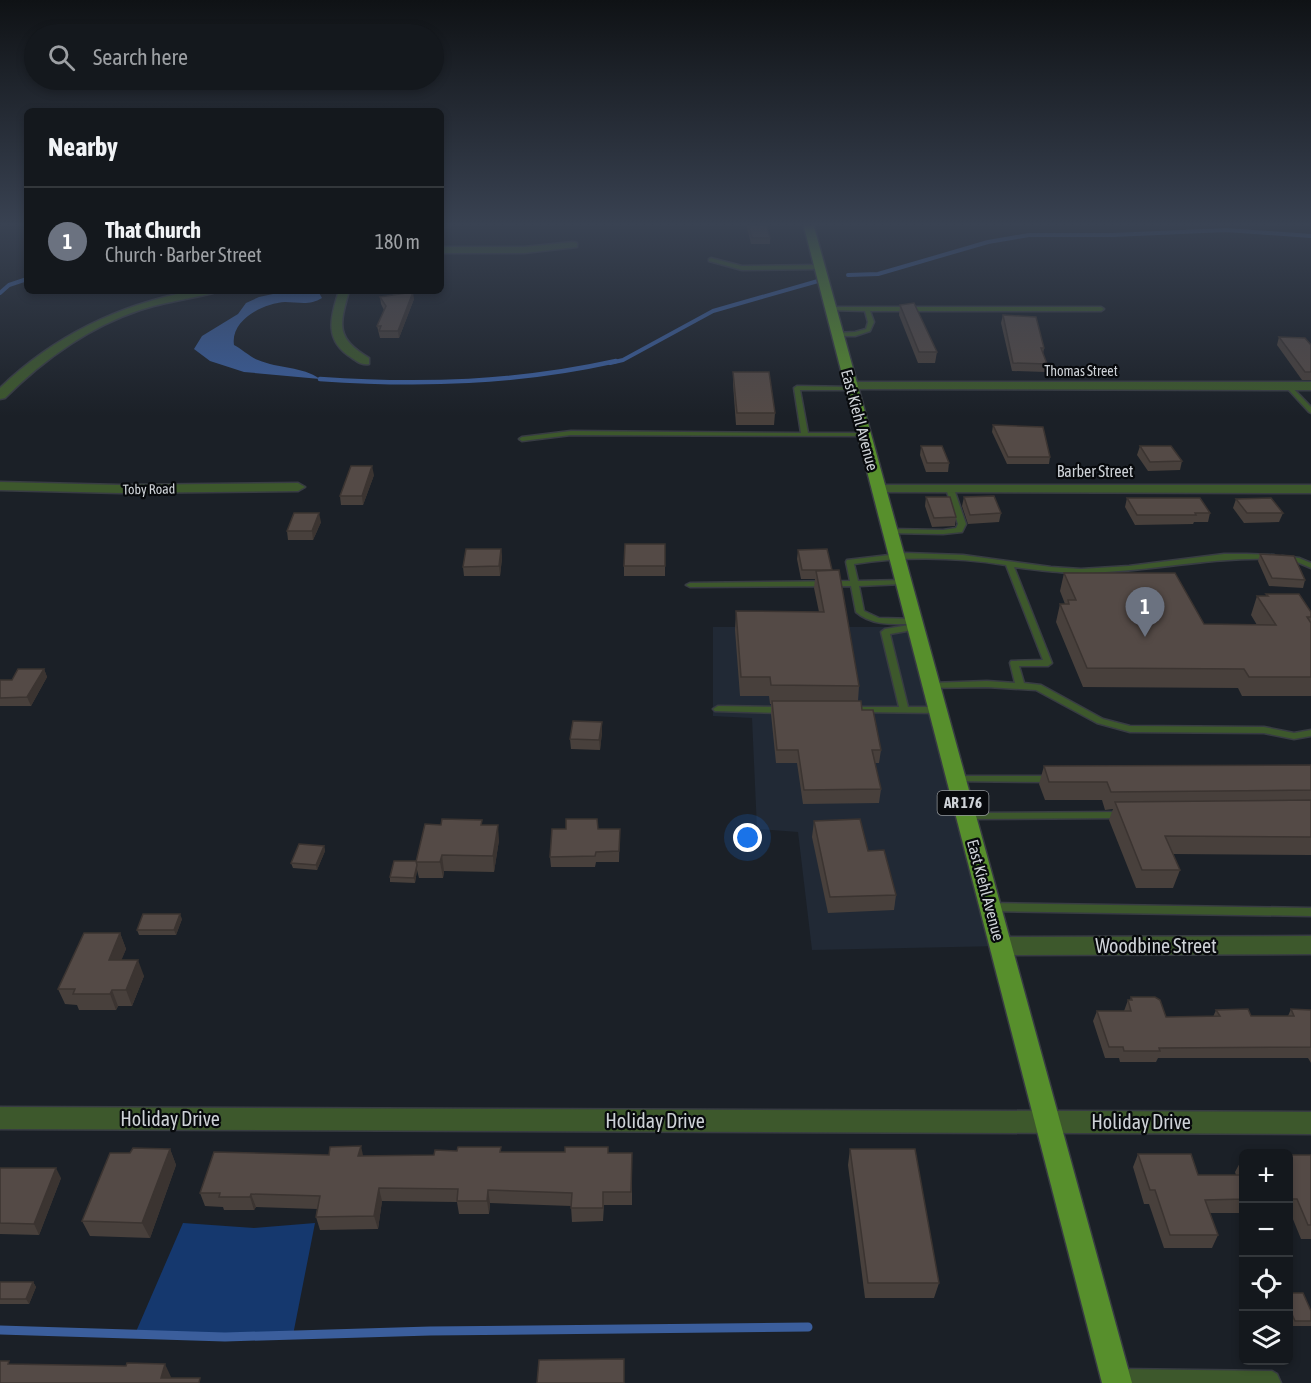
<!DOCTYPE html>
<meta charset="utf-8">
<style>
body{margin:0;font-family:"Asap Condensed",sans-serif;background:#21252a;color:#f1f3f6}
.controls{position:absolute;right:18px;bottom:18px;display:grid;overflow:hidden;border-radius:9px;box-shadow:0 3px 9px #0003}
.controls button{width:54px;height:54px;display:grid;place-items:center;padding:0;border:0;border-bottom:2px solid #33373b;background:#14181d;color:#f1f3f6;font:30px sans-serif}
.you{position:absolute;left:748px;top:838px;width:21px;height:21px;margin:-15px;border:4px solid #fff;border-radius:50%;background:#1a73e8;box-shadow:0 0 0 9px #1a73e833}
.badge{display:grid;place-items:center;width:39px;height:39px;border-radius:50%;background:#db2777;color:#fff;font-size:20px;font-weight:700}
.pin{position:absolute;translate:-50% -50px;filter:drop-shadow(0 2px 3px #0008)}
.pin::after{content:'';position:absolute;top:32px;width:21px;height:18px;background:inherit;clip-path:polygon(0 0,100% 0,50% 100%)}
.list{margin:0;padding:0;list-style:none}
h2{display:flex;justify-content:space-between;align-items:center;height:78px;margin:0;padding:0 24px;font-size:26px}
h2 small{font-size:20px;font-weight:400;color:#9da0a4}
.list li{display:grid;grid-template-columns:39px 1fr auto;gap:18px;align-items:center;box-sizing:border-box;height:108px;padding:0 24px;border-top:2px solid #33373b}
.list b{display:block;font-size:22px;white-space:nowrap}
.list p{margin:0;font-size:20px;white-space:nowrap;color:#9da0a4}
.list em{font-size:20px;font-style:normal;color:#9da0a4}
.icon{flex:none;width:33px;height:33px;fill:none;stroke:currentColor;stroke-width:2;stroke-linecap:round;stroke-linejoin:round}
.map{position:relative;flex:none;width:1311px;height:1383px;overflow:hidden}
.search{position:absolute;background:#14181d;box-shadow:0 3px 9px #0003;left:24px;top:24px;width:420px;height:66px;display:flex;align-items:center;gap:15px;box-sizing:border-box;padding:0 21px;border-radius:33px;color:#9da0a4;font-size:22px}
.panel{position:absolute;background:#14181d;box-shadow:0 3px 9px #0003;left:24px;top:108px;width:420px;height:186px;border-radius:9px}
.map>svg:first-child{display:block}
</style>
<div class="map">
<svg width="1311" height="1383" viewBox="0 0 1311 1383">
<rect width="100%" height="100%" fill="#1b2027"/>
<!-- built -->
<polygon fill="#212935" points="713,627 915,627 1001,946 812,950 798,832 757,829 752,718 713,716"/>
<!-- green -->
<polygon fill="#15386e" points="183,1223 254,1228 315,1223 293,1335 135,1334"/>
<!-- water -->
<path fill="#3b5e9c" d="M287,291h31l4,7c-13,8 -23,4 -37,4 -21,1 -55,18 -51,43 8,4 16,12 24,15 21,9 44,6 62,19l-76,-7 -34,-11 -16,-12 8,-13 36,-22 8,-11 13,-6z"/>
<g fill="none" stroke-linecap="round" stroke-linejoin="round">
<!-- stream-far2 -->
<g stroke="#3b5e9c" stroke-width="4">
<polyline points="848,275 878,274 988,242 1029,235 1112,235 1226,230 1311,236"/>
<polyline points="0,293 9,285 27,279"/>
<polyline points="610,363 623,360 713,311 818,281"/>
</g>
<!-- stream-far1 -->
<path stroke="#3b5e9c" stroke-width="4.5" d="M320,379c101,7 197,4 296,-18"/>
<!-- stream -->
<polyline stroke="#3b5e9c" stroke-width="9" points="0,1330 225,1337 430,1331 808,1327"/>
<defs>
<g id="lane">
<polygon points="711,258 742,266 820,265 823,267 820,269 742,270 709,261 709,259"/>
<polygon points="831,307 1101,307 1104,309 1101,311 870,311 874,322 870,331 855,336 838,336 836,335 836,333 855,332 866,329 868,322 865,311 829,310 829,308"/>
<polygon points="1286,385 1290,385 1311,407 1311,413 1309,412 1286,387"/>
<polygon points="797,386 853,387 853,389 851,390 800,390 808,433 864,433 867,435 866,436 571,435 522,441 519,439 522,437 571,431 801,433 794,388"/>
<polygon points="947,487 953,487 954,489 966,524 962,532 943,534 887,533 886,531 890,529 943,530 956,528 958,524 946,489"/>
<path d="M906,553l57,2 88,12 30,2 48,-3 95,-12h23l27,1 1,2 -1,2h-3c-56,-2 -109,10 -165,13 -31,3 -61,-1 -92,-5l38,96 -4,3h-29l5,17 17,2 62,34 27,7 134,1 30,6 17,-3v6l-17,3 -30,-6 -134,-1 -33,-9 -61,-33 -49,-3 -59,1 -1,-2 1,-2 3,-1 56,-2 28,2 -5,-20 1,-2 32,-1 -37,-95c-51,-8 -100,-9 -152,-1l4,17 45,-1 4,2 -4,2 -44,2 5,25 15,7 38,1 1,2 -1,2 -3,1c-20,0 -42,2 -58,-12l-5,-26 -161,1 -4,-2 4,-2 160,-2 -4,-19 1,-2z"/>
<polygon points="1282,556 1299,558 1311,563 1311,568 1297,562 1282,560 1281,558"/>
<polygon points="915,624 919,627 918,629 890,634 908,707 938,707 943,710 938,713 859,712 857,710 862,707 899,707 881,632 885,629"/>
<polygon points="718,706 783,707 788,710 783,713 715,711 713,709"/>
<polygon points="956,776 1051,776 1054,777 1056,779 1054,781 1051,782 953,781 951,779 953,777"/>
<polygon points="1123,812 1127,813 1128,815 1127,817 1123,818 966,819 962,818 961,816 962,814 966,813"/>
<polygon points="991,903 1311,908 1311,916 991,911 987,910 986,907 987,904"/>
<polygon points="1120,1369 1272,1371 1277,1374 1281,1383 1116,1383 1112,1377 1115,1372"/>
</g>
<g id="street">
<polygon points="573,242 577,243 577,247 524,253 441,253 441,247 524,247"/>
<path d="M192,291h22l-1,2c-24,6 -49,9 -73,17 -51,17 -97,50 -135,88l-5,1v-11c54,-52 118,-83 192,-97z"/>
<path d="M339,291h10c-10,35 -13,47 20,67v6c-7,1 -11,-2 -17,-6 -28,-17 -22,-40 -13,-67z"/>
<polygon points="851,382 1311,382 1311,390 847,389 845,386 847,383"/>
<polygon points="0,482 120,485 298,483 305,487 298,491 120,493 0,490"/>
<polygon points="879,485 1311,485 1311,493 874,492 872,489 874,486"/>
<polygon points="1311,936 1311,954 1001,955 993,952 990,946 993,940 1001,937"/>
<polygon points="0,1107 1311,1112 1311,1134 0,1129"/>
</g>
<polygon id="primary" points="803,223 813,223 1132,1383 1102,1383"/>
</defs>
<!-- lane casing -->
<use href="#lane" stroke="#383c43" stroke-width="3"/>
<!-- street casing -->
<use href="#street" stroke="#383c43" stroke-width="3"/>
<!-- primary casing -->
<use href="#primary" stroke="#383c43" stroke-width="3"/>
<!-- lane -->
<use href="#lane" fill="#3d582c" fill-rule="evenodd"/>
<!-- street -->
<use href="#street" fill="#3d582c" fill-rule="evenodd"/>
<!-- primary -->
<use href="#primary" fill="#578f2c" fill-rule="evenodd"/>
</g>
<!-- wall -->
<g fill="#48403c">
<polygon points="746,223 766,223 770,238 770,244 751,244"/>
<polygon points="380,297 414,299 399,338 380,338 377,326 384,310 381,304"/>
<polygon points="900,305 937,352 935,363 918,363 899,315"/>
<polygon points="1003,315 1044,348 1043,354 1047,364 1046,372 1012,371 1001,323"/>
<polygon points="1279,337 1311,345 1311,380 1302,380 1277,345"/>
<polygon points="733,372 775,413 774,425 736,425 733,384"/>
<polygon points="993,425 1050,457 1049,464 1007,464 992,432"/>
<polygon points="921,446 949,463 948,472 926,472 920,455"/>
<polygon points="1140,446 1182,461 1180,470 1148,471 1137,455"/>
<polygon points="374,475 363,505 341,505 340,496"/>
<polygon points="926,497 956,517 955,526 932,527 925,506"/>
<polygon points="964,497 1001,513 999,522 968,524 962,506"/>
<polygon points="1127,498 1210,513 1208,522 1194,522 1193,524 1135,525 1125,507"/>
<polygon points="1236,499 1283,513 1279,522 1244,523 1233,508"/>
<polygon points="321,522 313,540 288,540 287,531"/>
<polygon points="665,544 665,576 624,576 624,566"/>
<polygon points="501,549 502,558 500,576 464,576 463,567"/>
<polygon points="798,550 832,570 859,686 858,701 881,750 879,763 875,763 881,789 879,803 803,804 797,763 776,763 771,714 771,704 770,704 769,696 740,696 735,630 736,611 819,612 814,588 815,579 801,579 797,559"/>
<polygon points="1260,554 1305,580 1303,588 1269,586 1258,561"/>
<polygon points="1064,573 1204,624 1257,625 1251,615 1257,596 1266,596 1266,594 1311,612 1311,696 1242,696 1238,688 1083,687 1056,622 1060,604 1065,604 1060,591"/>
<polygon points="44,669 47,677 31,706 0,706 0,680 12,680"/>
<polygon points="602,732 600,750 571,749 570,739"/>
<polygon points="1311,765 1311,855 1173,854 1180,870 1173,888 1136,888 1109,820 1113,809 1105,810 1102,800 1045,800 1039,784 1044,766"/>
<polygon points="482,820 482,825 499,840 494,872 444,871 443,878 419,878 417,870 415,883 390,882 390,877 416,861 441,825"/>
<polygon points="814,821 868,851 896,895 894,910 828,913 812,837"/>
<polygon points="598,829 620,829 619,862 596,862 595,867 551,867 550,857"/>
<polygon points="324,846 325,851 317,870 293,868 291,863"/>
<polygon points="182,919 176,935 139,935 137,930"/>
<polygon points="120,933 126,949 121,960 144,976 132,1006 118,1006 116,1010 79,1010 77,1005 65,1004 58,989"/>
<polygon points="1131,997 1166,1017 1213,1017 1216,1010 1251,1016 1288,1016 1291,1009 1311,1010 1311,1063 1308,1058 1158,1058 1156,1062 1120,1062 1119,1058 1105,1058 1093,1021 1097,1011 1124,1011 1128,1000 1130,1000"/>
<polygon points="170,1149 176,1165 150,1238 90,1236 82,1221 130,1153"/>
<polygon points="850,1149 939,1283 934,1298 865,1298 848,1165"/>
<polygon points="501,1152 632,1153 632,1205 604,1205 603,1221 572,1222 571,1206 490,1203 489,1214 459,1214 457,1202 382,1201 378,1229 320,1230 316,1217 317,1209 256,1207 254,1210 224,1210 223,1207 205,1206 200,1193 363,1156 434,1155"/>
<polygon points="1138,1154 1198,1175 1236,1175 1235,1172 1242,1159 1244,1159 1244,1213 1210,1213 1218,1235 1212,1248 1164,1248 1149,1204 1144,1204 1133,1167"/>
<polygon points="1288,1155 1311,1155 1311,1239 1301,1239 1290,1212 1288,1212"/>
<polygon points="0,1168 61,1178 39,1235 0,1234"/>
<polygon points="0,1282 33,1282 36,1287 29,1304 0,1304"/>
<polygon points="1288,1293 1311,1311 1311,1326 1292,1326 1288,1318"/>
</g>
<!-- shaded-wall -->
<g fill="#3b3431">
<polygon points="442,223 462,223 442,230"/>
<polygon points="413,292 414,299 399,338 398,331"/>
<polygon points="372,466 374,475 363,505 362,496"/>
<polygon points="319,513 321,522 313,540 312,531"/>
<polygon points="501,549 502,558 500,576 499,566"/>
<polygon points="44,669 47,677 31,706 27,697"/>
<polygon points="602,722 602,732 600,750 599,740"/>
<polygon points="498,825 499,840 494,872 493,856"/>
<polygon points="324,846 325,851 317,870 316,865"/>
<polygon points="442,855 444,871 443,878 440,862"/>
<polygon points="417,865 417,870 415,883 414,878"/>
<polygon points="180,914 182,919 176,935 174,930"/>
<polygon points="120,933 126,949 115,976 109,960"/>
<polygon points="138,960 144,976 132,1006 126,990"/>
<polygon points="112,990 118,1006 116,1010 110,994"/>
<polygon points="361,1146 364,1160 358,1156"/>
<polygon points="170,1149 176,1165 150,1238 142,1223"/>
<polygon points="56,1168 61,1178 39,1235 34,1224"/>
<polygon points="379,1188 382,1201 378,1229 374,1216"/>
<polygon points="488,1190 490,1203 489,1214 487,1201"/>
<polygon points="251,1194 256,1207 254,1210 250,1197"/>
<polygon points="33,1282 36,1287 29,1304 26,1299"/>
<polygon points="165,1364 171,1377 170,1383 161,1378"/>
</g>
<!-- building -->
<g fill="#544a46" stroke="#3b3431" stroke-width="1.5">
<polygon points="748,223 766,223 770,238 752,238"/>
<polygon points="413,292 398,331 379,331 381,326 377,326 386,306 380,297"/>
<polygon points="914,303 937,352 919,352 900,305"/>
<polygon points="1003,315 1036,317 1044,348 1041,348 1047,364 1013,363"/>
<polygon points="1279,337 1305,338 1311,345 1311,372 1305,372"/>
<polygon points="733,372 769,372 775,413 737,413"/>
<polygon points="993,425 1043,427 1050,457 1008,457"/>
<polygon points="921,446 942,446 949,463 927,463"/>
<polygon points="1140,446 1171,446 1182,461 1150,462"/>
<polygon points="351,466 372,466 362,496 340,496"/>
<polygon points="994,496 1001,513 970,515 964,497"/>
<polygon points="926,497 950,497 956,517 934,518"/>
<polygon points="1127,498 1200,498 1210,513 1195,513 1196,515 1137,515"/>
<polygon points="1271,498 1283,513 1247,513 1236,499"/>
<polygon points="294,513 319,513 312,531 287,531"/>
<polygon points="625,544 665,544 665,566 624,566"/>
<polygon points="466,549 501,549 499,566 463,567"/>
<polygon points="827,549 832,570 802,570 798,550"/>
<polygon points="1260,554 1294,556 1305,580 1272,578"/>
<polygon points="839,570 859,686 771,685 770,677 741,677 736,611 824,612 816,571"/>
<polygon points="1064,573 1175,573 1204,624 1276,625 1257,596 1268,596 1266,594 1299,594 1311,612 1311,617 1307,617 1311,623 1311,677 1249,677 1244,669 1087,668 1060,604 1069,604 1068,600 1076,600"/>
<polygon points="18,669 44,669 27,697 0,698 0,680 12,680"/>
<polygon points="772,701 861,701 862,710 873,710 881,750 872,750 881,789 804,790 798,750 777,750"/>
<polygon points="573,721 602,722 599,740 570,739"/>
<polygon points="1311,765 1311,790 1111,792 1107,782 1049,782 1044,766"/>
<polygon points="1311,800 1311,837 1165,836 1180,870 1142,870 1115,802"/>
<polygon points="442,819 482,820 481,825 498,825 493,856 442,855 440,862 416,862 425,824 441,825"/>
<polygon points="566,819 597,819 598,829 620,829 619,851 596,852 595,856 550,857 552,829 566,829"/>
<polygon points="860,819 868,851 884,850 896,895 830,897 814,821"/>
<polygon points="299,844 324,846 316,865 291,863"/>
<polygon points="394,861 416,861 417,865 414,878 390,877"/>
<polygon points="143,914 180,914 174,930 137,930"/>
<polygon points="84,933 120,933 109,960 138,960 126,990 112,990 110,994 73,994 75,989 58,989"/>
<polygon points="1131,997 1155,997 1160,1000 1166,1017 1220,1016 1216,1010 1248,1009 1251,1016 1294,1016 1291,1009 1311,1010 1311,1047 1159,1048 1160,1051 1124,1051 1123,1047 1109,1047 1097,1011 1131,1011 1128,1000 1132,1000"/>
<polygon points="361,1146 358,1156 434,1155 435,1150 457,1151 458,1147 501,1147 500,1152 565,1152 565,1147 608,1147 608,1153 632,1153 631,1192 603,1192 603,1208 571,1208 572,1193 488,1190 487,1201 457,1201 458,1189 379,1188 374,1216 316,1217 320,1196 251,1194 250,1197 219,1197 220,1193 200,1193 214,1152 329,1155 330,1147"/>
<polygon points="133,1148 170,1149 142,1223 82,1221 110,1153 130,1153"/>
<polygon points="850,1149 915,1149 939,1283 868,1283"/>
<polygon points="1138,1154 1191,1154 1198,1175 1244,1175 1244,1199 1205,1200 1218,1235 1170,1235 1155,1190 1150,1190"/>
<polygon points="1288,1155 1311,1155 1311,1225 1308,1225 1297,1199 1288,1199"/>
<polygon points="0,1168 56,1168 34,1224 0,1223"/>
<polygon points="0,1282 33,1282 26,1299 0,1299"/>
<polygon points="1288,1293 1303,1293 1311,1311 1311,1321 1295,1321 1288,1305"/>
<polygon points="624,1359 624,1383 537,1383 539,1360"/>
<polygon points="0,1361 9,1361 8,1364 126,1366 127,1363 165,1364 161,1378 200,1378 199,1383 0,1383"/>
</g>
<!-- sky -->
<linearGradient id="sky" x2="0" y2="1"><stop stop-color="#0f1215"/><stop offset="0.54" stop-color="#394252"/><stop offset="1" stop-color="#394252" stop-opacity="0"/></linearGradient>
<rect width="1311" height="416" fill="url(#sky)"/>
<g text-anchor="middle" stroke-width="4.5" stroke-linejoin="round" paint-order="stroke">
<!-- far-street labels -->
<g font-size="14" fill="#ced2d7" stroke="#080a0d">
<text x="1081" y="376">Thomas Street</text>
<text transform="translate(149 489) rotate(-1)" y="5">Toby Road</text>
</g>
<!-- shield labels -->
<rect fill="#080a0d" stroke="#93969a" stroke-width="1.5" x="937.5" y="791" width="51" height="24" rx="4.5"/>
<g font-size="15" font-weight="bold" fill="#ced2d7">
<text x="963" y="808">AR 176</text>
</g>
<!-- street labels -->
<g font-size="16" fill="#ced2d7" stroke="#080a0d">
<text transform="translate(860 420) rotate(75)" y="6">East Kiehl Avenue</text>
<text x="1095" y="477">Barber Street</text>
<text transform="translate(986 890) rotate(75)" y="6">East Kiehl Avenue</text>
</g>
<!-- near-street labels -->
<g font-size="20" fill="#ced2d7" stroke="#080a0d">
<text x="1156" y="953">Woodbine Street</text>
<text x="170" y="1126">Holiday Drive</text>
<text x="655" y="1128">Holiday Drive</text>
<text x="1141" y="1129">Holiday Drive</text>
</g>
</g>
</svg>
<div class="controls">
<button>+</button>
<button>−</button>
<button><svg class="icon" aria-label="locate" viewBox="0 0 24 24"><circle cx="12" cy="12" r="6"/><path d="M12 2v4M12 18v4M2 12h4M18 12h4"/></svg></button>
<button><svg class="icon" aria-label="layers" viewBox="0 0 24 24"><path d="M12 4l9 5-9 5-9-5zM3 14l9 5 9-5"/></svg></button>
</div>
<div class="you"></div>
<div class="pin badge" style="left:1145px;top:637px;background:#6b7280">1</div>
<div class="search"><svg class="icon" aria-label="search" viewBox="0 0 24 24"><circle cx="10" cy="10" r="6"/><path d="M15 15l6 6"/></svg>Search here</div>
<section class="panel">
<h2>Nearby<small></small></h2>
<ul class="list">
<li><span class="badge" style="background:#6b7280">1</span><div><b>That Church</b><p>Church · Barber Street</p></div><em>180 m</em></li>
</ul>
</section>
</div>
